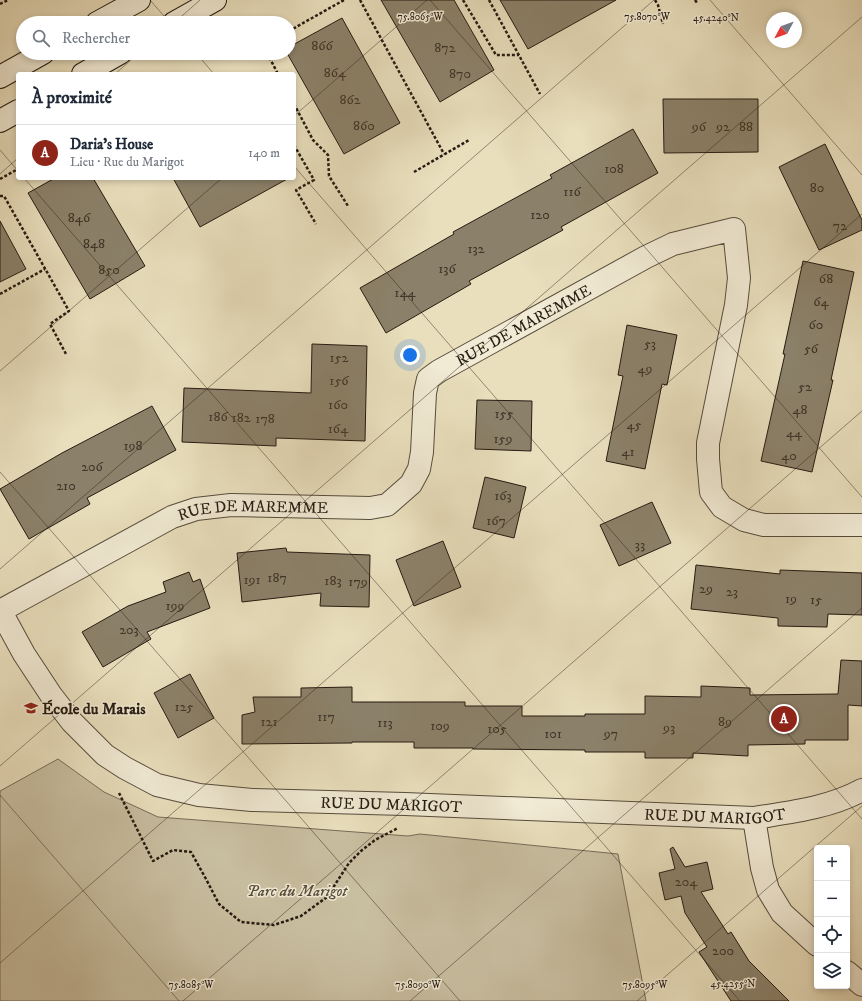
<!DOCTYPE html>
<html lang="fr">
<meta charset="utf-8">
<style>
body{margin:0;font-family:"IM FELL DW Pica",serif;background:#f2f2f3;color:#1f2937}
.controls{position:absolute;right:12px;bottom:12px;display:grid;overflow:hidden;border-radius:4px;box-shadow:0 2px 6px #0003}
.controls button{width:36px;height:36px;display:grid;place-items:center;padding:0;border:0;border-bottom:1px solid #e0e1e3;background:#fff;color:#1f2937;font:20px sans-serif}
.compass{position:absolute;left:766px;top:12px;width:36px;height:36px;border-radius:50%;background:#fff;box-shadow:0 2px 6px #0003;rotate:229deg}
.you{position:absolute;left:410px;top:355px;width:14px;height:14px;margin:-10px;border:3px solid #fff;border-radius:50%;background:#1a73e8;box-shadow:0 0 0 6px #1a73e833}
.badge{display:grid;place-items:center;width:26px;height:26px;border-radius:50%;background:#8f2418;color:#fff;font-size:13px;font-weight:700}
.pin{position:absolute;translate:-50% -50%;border:2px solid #fff;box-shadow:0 1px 4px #0006}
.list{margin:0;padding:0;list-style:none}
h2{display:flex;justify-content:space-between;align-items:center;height:52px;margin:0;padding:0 16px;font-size:17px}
h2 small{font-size:13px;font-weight:400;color:#747a83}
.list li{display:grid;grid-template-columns:26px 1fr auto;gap:12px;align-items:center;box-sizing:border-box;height:56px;padding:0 16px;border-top:1px solid #e0e1e3}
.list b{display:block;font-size:15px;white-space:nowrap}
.list p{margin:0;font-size:13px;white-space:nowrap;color:#747a83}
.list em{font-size:13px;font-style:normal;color:#747a83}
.icon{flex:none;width:22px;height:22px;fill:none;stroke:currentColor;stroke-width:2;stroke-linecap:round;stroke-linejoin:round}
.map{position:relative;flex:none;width:862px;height:1001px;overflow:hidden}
.search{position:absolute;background:#fff;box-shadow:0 2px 6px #0003;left:16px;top:16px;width:280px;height:44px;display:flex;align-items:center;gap:10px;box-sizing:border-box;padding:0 14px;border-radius:22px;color:#747a83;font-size:15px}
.panel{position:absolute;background:#fff;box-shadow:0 2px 6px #0003;left:16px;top:72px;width:280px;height:108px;border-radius:4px}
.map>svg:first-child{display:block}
</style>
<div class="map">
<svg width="862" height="1001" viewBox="0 0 862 1001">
<rect width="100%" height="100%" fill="#e9dfbd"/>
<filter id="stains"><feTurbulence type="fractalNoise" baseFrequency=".005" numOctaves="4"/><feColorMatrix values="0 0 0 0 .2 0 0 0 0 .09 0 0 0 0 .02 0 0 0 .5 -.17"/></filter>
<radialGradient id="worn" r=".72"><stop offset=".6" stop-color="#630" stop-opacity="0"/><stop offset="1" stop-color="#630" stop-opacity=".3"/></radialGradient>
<!-- green -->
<polygon fill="#c8bea0" stroke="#766c58" points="58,759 104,792 158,817 408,836 420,834 618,854 646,1001 0,1001 0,791"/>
<!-- building -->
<g fill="#8b816a" stroke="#251b11">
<polygon points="381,0 454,0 494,70 440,102"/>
<polygon points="500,0 616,0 528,49"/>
<polygon points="342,18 400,123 344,154 287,53 289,53 289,47"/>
<polygon points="663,99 758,99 758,152 664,153"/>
<polygon points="633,129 658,173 561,227 563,230 469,281 471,284 386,333 360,288 454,234 453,232 552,178 550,175"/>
<polygon points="825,144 862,220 862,230 819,250 779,167"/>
<polygon points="55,178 93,178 145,266 90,299 28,193"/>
<polygon points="173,178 289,178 200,227"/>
<polygon points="0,221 26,269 0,282"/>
<polygon points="803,261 854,272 831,380 833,380 812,472 761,461 785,354 783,354"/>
<polygon points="627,325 677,335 667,385 662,384 645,469 606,461 623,376 618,375"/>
<polygon points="312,344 367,346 365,441 276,438 276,446 182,442 184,388 311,393"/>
<polygon points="477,400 532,401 531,451 475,449"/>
<polygon points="152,406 176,450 87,498 90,504 29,539 0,489 62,453"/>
<polygon points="485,477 526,487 514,538 473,528"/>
<polygon points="652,502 671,543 619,566 600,525"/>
<polygon points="443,541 461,587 414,606 396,560"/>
<polygon points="286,548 287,552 370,555 369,607 320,606 321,593 242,602 237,553"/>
<polygon points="696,565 780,574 780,570 862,573 862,615 828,614 827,627 778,626 778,618 691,609"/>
<polygon points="189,572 193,582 200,579 210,608 147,632 151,639 103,667 82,632 128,606 166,592 163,582"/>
<polygon points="841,660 862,661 862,706 848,705 848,740 805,740 805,744 748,745 748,756 693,753 693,758 645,758 645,752 585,752 585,750 473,749 473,748 414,748 414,742 352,742 352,743 242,744 242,715 255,712 253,697 301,697 301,688 352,687 352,702 465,702 465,706 522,706 522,716 585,716 585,714 645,714 645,696 701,697 701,686 750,688 750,695 838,694"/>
<polygon points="190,674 214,718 178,738 154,693"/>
<polygon points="673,847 685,867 707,862 713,889 701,892 728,934 731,932 749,961 789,1001 731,1001 699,952 707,947 685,913 681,896 665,900 659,873 675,869 670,849"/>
</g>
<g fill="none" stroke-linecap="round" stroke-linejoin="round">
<defs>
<g id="minor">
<path id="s1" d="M0,610l24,44 27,41 21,27 33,33 20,13 32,17 42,10 53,5 153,4 349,14c37,-6 75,-10 108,-28"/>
<path id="s2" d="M0,611l172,-94 24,-8 35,-4 139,3 17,-3 24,-21 8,-15 3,-17 3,-59 3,-14 11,-8 207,-114 27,-13 61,-15 5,49 -3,27 -28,138v16l3,33 11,15 22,13 20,5h98"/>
<polyline points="754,818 762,868 768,890 782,913 817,945"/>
<polyline points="847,972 862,985"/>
</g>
<g id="secondary">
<polyline points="97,23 139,0"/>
<polyline points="174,23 215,0"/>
<polyline points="83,74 120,53"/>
<polyline points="0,77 43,53"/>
<polyline points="0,121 18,111"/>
</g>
</defs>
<!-- minor casing -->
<use href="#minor" stroke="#564c3c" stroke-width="24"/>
<!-- secondary casing -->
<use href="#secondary" stroke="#251b11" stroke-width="24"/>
<!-- path -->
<g stroke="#251b11" stroke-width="2.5" stroke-dasharray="3 2" stroke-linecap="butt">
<polyline points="360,0 444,154"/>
<polyline points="463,0 496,55 519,55"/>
<polyline points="489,0 540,94"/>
<polyline points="655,0 658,5 663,24"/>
<polyline points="695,0 698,4"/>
<polyline points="0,4 8,0"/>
<polyline points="289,31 344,0"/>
<polyline points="267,53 278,74"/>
<polyline points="294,104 313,140 328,155 329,176 348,206"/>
<polyline points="294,145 314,180 296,190 316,224"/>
<polyline points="414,172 469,140"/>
<polyline points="0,179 18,169"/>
<polyline points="0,196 4,196 69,311 50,324 66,354"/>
<polyline points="0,294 45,269"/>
<polyline points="119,793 153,861 173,850 191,852 206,879 219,904 241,922 274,925 301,916 327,897 349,863 361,851 375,840 398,828"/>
</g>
<!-- minor -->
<use href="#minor" stroke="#f1ead4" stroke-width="22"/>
<!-- secondary -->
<use href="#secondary" stroke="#f1ead4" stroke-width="22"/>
</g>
<!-- ticks -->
<path fill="none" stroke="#251b11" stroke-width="1" stroke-opacity="0.45" d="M150,0l20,23M430,0l432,497M710,0l152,175M174,23l26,-23M196,53l18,21M115,74l24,-21M294,116l133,-116M0,150l18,21M294,166l568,653M0,174l18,-16M24,178l716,823M0,371l222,-193M0,472l460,529M0,569l654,-569M0,766l862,-749M0,795l179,206M0,963l862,-749M183,1001l679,-590M410,1001l452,-393M637,1001l225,-195"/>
<!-- icons -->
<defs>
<symbol id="school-bare" viewBox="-9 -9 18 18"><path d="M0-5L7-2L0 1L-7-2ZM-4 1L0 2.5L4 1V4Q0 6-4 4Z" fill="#8f2418" stroke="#f1ead4" stroke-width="2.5" paint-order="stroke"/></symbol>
</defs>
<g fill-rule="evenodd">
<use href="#school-bare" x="21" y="698" width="20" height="20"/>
</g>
<g text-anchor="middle" stroke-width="3" stroke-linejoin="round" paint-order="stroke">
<!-- number labels -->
<g font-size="14" fill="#3e3427">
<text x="322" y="50">866</text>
<text x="445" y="52">872</text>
<text x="335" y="77">864</text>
<text x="460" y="78">870</text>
<text x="350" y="104">862</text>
<text x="364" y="130">860</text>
<text x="699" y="131">96</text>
<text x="723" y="131">92</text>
<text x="746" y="131">88</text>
<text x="614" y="173">108</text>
<text x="817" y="192">80</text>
<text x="572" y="196">116</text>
<text x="540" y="219">120</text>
<text x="79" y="222">846</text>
<text x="840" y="230">72</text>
<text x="94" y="248">848</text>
<text x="476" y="253">132</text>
<text x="447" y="273">136</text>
<text x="109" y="274">850</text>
<text x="826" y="283">68</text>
<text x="405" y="297">144</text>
<text x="821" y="306">64</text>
<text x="816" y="329">60</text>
<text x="650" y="348">53</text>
<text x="811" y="353">56</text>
<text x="339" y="362">152</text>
<text x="645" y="373">49</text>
<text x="339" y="385">156</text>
<text x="805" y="391">52</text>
<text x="338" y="409">160</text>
<text x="800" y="414">48</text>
<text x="504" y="418">155</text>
<text x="218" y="421">186</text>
<text x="241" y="422">182</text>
<text x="265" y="423">178</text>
<text x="634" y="429">45</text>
<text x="338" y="433">164</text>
<text x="794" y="437">44</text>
<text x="503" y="443">159</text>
<text x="133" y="450">198</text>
<text x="628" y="456">41</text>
<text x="789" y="460">40</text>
<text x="92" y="471">206</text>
<text x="66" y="490">210</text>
<text x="503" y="500">163</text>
<text x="496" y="525">167</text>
<text x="640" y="549">33</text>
<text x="277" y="582">187</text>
<text x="252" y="584">191</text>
<text x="333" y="585">183</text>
<text x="358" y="586">179</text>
<text x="706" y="593">29</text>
<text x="732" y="596">23</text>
<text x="791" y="603">19</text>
<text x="816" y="604">15</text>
<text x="175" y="610">199</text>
<text x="129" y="634">203</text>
<text x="184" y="711">125</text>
<text x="326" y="721">117</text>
<text x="269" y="726">121</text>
<text x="725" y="726">89</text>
<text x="385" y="727">113</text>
<text x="440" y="730">109</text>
<text x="669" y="732">93</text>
<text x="497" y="733">105</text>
<text x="553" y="738">101</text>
<text x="611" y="738">97</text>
<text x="686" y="886">204</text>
<text x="723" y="955">200</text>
</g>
<!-- street labels -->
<g font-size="16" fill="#251b11" stroke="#f1ead4">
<text dy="6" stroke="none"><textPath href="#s2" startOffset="662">RUE DE MAREMME</textPath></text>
<text dy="6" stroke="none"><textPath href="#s2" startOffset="278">RUE DE MAREMME</textPath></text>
<text dy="6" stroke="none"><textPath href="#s1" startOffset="476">RUE DU MARIGOT</textPath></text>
<text dy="6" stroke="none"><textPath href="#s1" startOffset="800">RUE DU MARIGOT</textPath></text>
</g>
<!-- poi labels -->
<g font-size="16" font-weight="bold" fill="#251b11" stroke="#f1ead4" text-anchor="start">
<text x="42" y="714">École du Marais</text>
</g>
<!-- park labels -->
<g font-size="16" font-style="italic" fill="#564c3c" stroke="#f1ead4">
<text x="297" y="896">Parc du Marigot</text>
</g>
</g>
<g font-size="10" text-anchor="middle" fill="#251b11" stroke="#f1ead4" stroke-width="3" stroke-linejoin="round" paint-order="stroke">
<text x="420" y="20">75.8065°W</text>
<text x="647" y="20">75.8070°W</text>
<text x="716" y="21">45.4240°N</text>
<text x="733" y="987">45.4255°N</text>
<text x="191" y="988">75.8085°W</text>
<text x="418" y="988">75.8090°W</text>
<text x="645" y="988">75.8095°W</text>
</g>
<rect width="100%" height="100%" filter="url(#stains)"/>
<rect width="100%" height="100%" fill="url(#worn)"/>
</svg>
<div class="controls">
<button>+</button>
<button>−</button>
<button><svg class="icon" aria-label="locate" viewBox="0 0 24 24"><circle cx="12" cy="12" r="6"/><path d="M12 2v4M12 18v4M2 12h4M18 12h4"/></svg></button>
<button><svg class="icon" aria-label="layers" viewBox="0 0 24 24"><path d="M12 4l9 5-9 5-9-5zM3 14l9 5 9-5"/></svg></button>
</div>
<svg class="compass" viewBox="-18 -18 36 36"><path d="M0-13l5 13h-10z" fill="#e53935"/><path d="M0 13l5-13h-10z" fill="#747a83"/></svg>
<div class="you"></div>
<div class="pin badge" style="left:784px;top:719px">A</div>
<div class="search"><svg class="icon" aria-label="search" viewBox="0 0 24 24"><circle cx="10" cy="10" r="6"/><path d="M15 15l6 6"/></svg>Rechercher</div>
<section class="panel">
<h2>À proximité<small></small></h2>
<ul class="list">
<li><span class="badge">A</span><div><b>Daria's House</b><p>Lieu · Rue du Marigot</p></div><em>140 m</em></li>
</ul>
</section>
</div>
